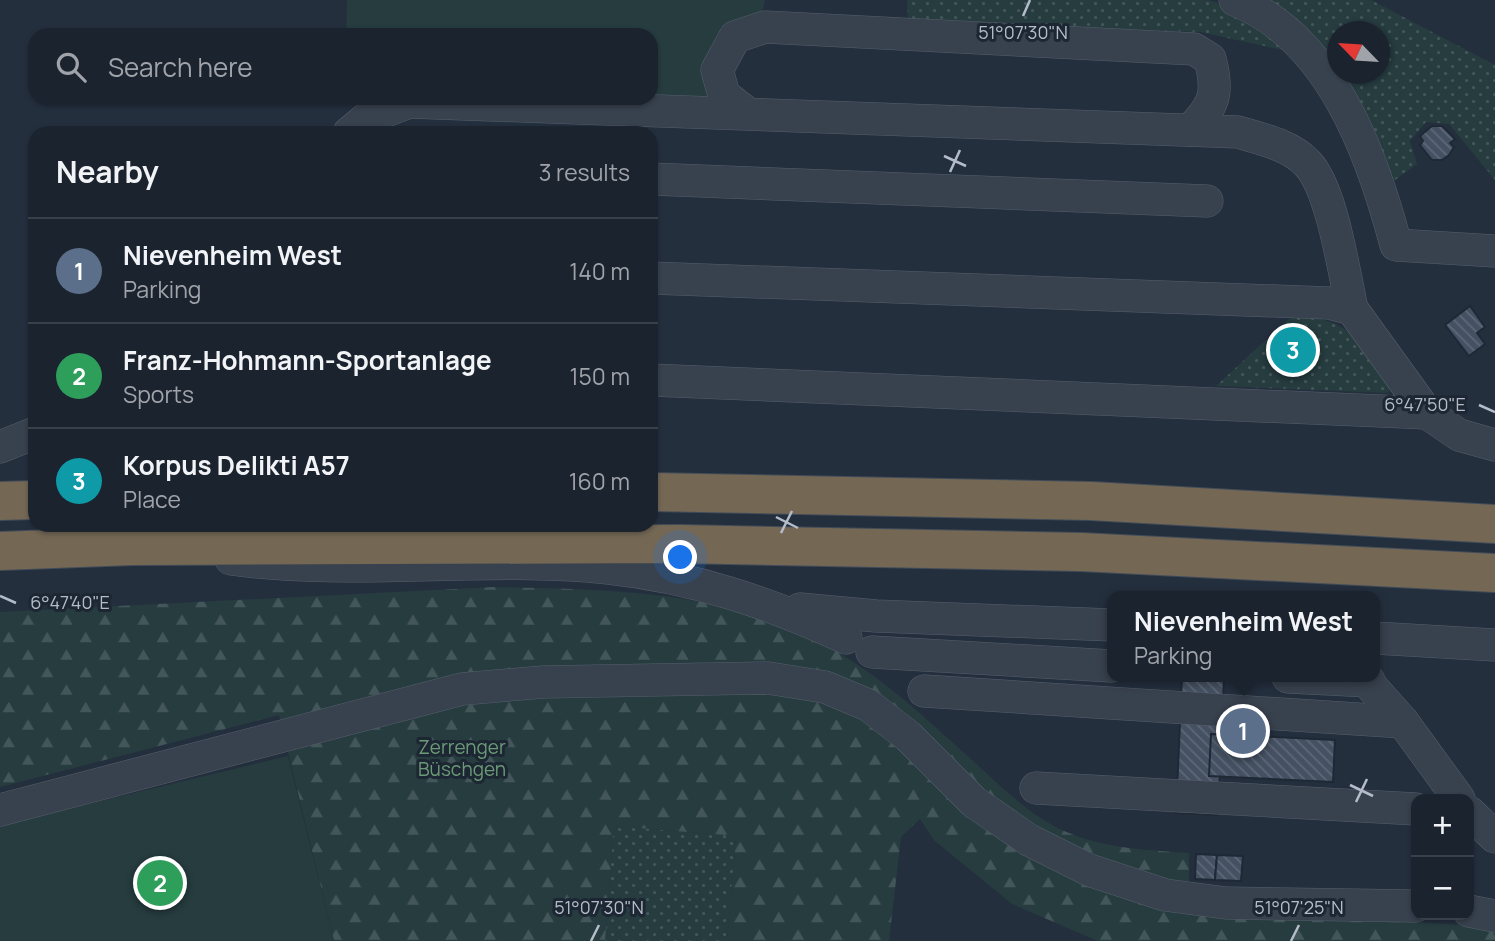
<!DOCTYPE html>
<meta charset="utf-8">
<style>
body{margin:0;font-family:Manrope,sans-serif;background:#242b36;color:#f1f3f6}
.controls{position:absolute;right:21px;bottom:21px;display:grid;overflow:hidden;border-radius:14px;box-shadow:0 2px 5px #0004}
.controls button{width:63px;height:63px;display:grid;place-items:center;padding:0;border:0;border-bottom:2px solid #39404a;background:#1b232e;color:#f1f3f6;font:35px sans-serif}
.compass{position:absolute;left:1327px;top:21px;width:63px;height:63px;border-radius:50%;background:#1b232e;box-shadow:0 2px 5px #0004;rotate:295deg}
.you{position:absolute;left:681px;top:558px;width:24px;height:24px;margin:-18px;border:5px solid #fff;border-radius:50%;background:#1a73e8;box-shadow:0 0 0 10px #1a73e833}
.badge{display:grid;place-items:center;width:46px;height:46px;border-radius:50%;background:#bca0f2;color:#fff;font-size:23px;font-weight:700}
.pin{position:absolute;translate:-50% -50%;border:4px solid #fff;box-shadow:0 2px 7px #0006}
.popup{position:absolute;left:1107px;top:591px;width:273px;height:91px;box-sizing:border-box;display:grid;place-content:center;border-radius:14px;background:#1b232e;filter:drop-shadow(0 2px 5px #0005);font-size:23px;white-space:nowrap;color:#a0a4aa}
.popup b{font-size:26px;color:#f1f3f6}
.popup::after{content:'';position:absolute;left:50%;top:100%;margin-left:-14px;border:14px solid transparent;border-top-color:#1b232e}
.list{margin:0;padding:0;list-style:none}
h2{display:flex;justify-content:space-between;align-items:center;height:91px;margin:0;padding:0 28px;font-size:30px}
h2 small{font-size:23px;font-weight:400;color:#a0a4aa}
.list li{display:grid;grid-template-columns:46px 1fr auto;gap:21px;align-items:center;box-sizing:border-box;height:105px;padding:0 28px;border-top:2px solid #39404a}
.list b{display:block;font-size:26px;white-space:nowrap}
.list p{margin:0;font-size:23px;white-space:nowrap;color:#a0a4aa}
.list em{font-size:23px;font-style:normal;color:#a0a4aa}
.icon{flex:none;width:38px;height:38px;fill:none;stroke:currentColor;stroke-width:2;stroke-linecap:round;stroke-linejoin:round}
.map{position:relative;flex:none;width:1495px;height:941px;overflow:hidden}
.search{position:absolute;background:#1b232e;box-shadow:0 2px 5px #0004;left:28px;top:28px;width:630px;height:77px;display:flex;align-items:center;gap:18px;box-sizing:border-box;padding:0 24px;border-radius:21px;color:#a0a4aa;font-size:26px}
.panel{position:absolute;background:#1b232e;box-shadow:0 2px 5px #0004;left:28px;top:126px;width:630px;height:406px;border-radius:21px}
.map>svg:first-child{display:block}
</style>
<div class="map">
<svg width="1495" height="941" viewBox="0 0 1495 941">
<defs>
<pattern id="grass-dots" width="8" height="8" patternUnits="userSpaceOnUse" patternTransform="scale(1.75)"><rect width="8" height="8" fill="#263c3f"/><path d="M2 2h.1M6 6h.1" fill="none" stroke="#435659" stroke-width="1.8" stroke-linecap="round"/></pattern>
<pattern id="forest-firs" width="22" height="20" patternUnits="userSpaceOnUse" patternTransform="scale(1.75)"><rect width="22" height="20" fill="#263c3f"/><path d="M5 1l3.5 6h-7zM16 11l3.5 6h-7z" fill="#435659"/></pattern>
<pattern id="building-back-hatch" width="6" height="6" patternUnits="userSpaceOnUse" patternTransform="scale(1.75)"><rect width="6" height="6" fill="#455162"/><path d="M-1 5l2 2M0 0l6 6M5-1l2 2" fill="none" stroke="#5d6877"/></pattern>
</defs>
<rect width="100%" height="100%" fill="#242f3e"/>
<!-- grass -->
<g fill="url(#grass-dots)">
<polygon points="907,0 1208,0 1230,6 1287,51 1201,32 908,22"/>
<polygon points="1269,0 1371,0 1495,65 1495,180 1449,124 1426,122 1410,141 1417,164 1391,183 1342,74 1380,74 1380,32 1338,32 1337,62 1287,11"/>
<path d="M1306,317c46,3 60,33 86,67l-4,9 -172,-7 74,-68z"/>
<polygon points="614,826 736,836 727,941 605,941"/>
</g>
<!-- forest -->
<path fill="url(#forest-firs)" d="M494,587c109,3 222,2 322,53 59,30 107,76 156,120 31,28 61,60 102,75 36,14 77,15 115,18v29l78,31 228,14v14h-397l-86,-37 -78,-64 -14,-21 -19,18 -12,104h-162l9,-105 -122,-10 -9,115h-271l-55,-226 -279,72v-175z"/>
<!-- park -->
<g fill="#263c3f">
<polygon points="347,0 765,0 761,19 709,99 651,98 651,35 346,35"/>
<polygon points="288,756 334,941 0,941 0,825"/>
</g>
<!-- building -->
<g fill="url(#building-back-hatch)" stroke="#1f2835" stroke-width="2">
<polygon points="1432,126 1442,126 1455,139 1450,143 1454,147 1449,155 1442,160 1432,160 1420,145 1423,141 1420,136"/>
<polygon points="1470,306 1485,327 1477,333 1485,344 1469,356 1445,325"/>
<polygon points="1182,677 1224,677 1218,815 1176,813"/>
<polygon points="1211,734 1335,740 1333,782 1209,776"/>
<polygon points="1196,854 1217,855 1215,880 1195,879"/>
<polygon points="1217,855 1243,856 1241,881 1215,880"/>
</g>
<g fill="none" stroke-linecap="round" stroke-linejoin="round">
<defs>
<g id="minor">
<path d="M1235,0c96,38 137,154 161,245l99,6"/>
<path d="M747,113l-23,-18 -7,-25 18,-33 30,-10 429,22 16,10c9,34 5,46 -20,71"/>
<path d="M349,133l18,-15 42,-16 829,30c23,7 52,13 69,31 25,25 37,110 45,146"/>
<polyline points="651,179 1207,201"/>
<polyline points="651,278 1329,303 1352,309 1427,413 1459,435 1495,445"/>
<polyline points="651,380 1427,413"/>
<polyline points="0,447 35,433"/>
<path d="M231,559c125,17 252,-4 377,9 85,9 162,35 238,70"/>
<polyline points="800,609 876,616 1112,625"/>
<polyline points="1374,638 1495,645"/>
<polyline points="872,652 1112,666"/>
<polyline points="1288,677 1369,681"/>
<polyline points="1363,677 1403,722 1459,799"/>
<polyline points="924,691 1403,722"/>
<polyline points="1036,788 1416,809"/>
<polyline points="0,810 462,689 543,682 768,678 825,687 868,705 908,736 974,802 1029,840 1089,870 1165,895 1226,903 1416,906"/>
<polyline points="1469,812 1495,837"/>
<polyline points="1469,911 1495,916"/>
</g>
<g id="highway">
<polyline points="651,492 1091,501 1495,524"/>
<polyline points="0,501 35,500"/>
<polyline points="0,551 132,546 680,544 1081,552 1495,573"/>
</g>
</defs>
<!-- minor casing -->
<use href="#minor" stroke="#565f6c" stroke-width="33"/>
<!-- highway casing -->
<use href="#highway" stroke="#434c59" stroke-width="40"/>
<!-- minor -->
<use href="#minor" stroke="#38414e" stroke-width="32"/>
<!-- highway -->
<use href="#highway" stroke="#746855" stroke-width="38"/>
</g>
<!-- ticks -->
<path fill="none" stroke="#b4bcc9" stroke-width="2.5" d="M1023,16l7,-16M944,156l22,10M950,172l10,-22M1479,405l16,7M776,517l22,11M781,533l11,-22M0,596l16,7M1350,785l23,11M1356,802l11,-23M591,941l8,-16M1291,941l8,-16"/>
<g text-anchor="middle" stroke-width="6" stroke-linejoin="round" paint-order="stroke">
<!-- park labels -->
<g font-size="19" fill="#6b9a76" stroke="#1d2633">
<text x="462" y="754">Zerrenger<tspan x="462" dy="22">Büschgen</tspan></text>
</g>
</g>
<g font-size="18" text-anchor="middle" fill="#b4bcc9" stroke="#1d2633" stroke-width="6" stroke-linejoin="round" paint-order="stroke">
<text x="1023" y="39">51°07'30"N</text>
<text x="1425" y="411">6°47'50"E</text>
<text x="70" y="609">6°47'40"E</text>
<text x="599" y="914">51°07'30"N</text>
<text x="1299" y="914">51°07'25"N</text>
</g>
</svg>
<div class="controls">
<button>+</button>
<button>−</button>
</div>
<svg class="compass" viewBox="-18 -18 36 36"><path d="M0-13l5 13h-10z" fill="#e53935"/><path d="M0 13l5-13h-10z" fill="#a0a4aa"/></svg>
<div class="you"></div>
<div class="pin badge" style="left:1243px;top:731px;background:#5c6f8a">1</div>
<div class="popup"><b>Nievenheim West</b>Parking</div>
<div class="pin badge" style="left:160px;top:883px;background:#2e9e5b">2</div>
<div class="pin badge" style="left:1293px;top:350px;background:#0f9aa8">3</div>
<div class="search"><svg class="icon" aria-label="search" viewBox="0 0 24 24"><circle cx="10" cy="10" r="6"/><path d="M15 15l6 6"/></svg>Search here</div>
<section class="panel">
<h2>Nearby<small>3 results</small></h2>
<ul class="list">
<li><span class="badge" style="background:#5c6f8a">1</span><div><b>Nievenheim West</b><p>Parking</p></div><em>140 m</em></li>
<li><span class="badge" style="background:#2e9e5b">2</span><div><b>Franz-Hohmann-Sportanlage</b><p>Sports</p></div><em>150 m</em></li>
<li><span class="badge" style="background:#0f9aa8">3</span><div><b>Korpus Delikti A57</b><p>Place</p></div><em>160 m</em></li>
</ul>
</section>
</div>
